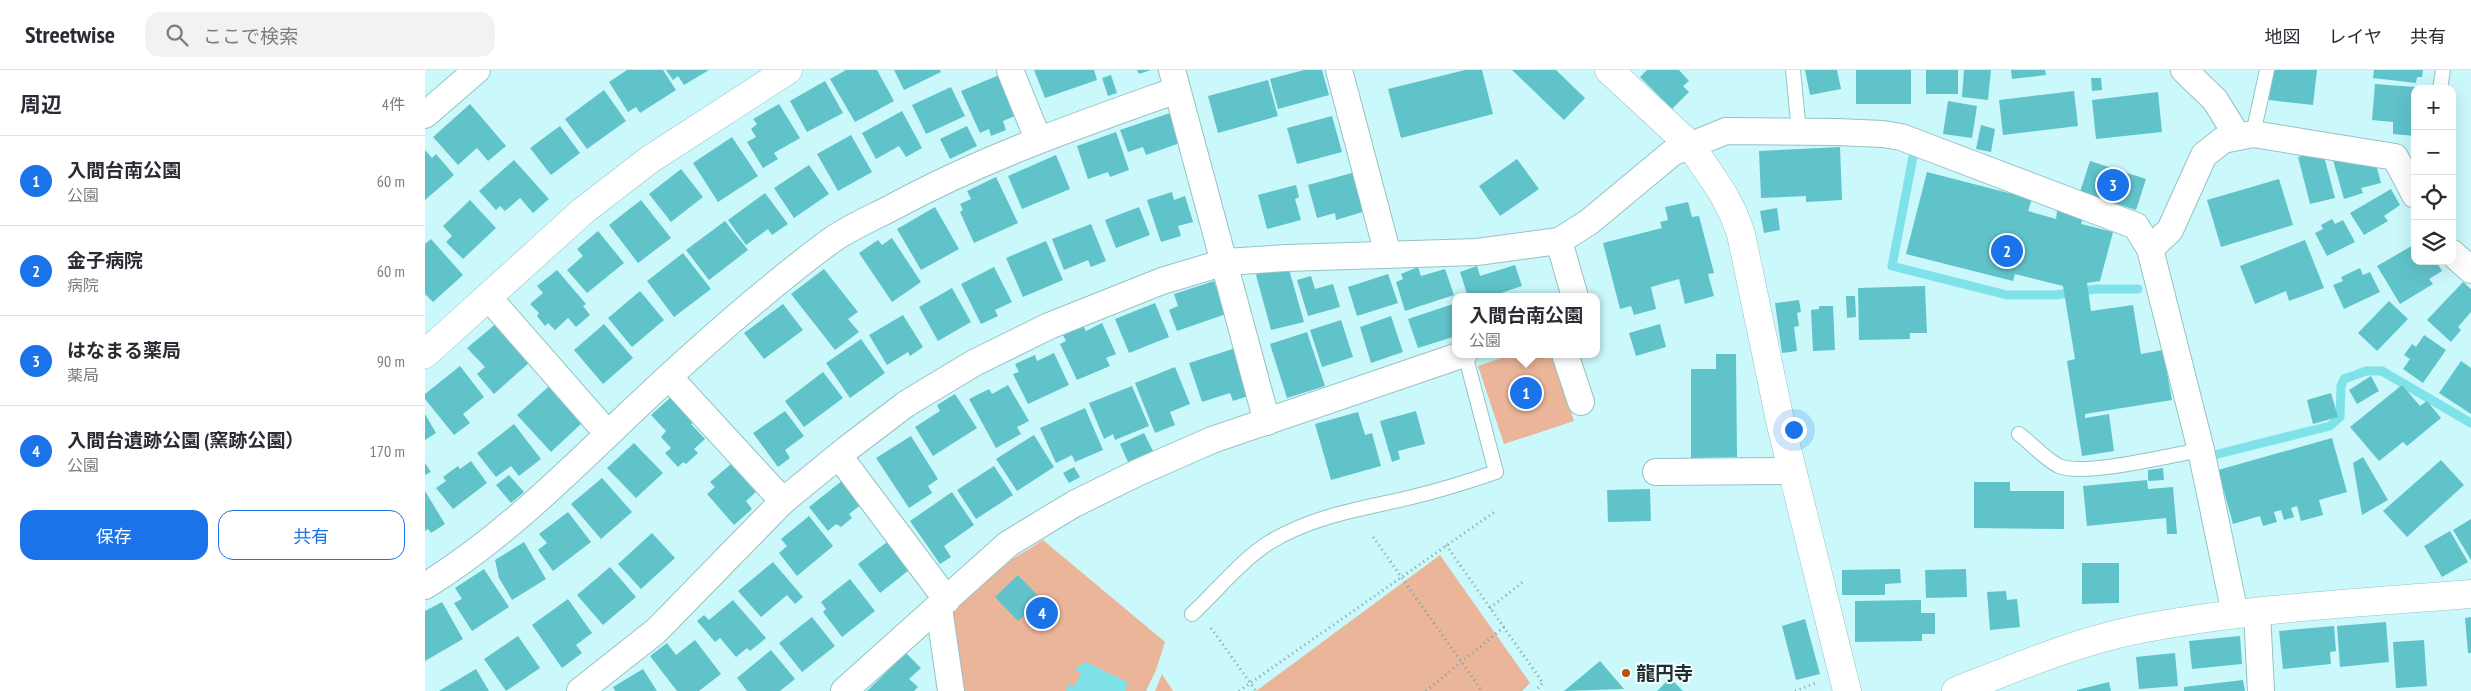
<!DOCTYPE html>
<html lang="ja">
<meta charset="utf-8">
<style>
body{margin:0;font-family:"PT Sans Narrow","Noto Sans JP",sans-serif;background:#f2f2f3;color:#2b2b33}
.controls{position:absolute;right:15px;top:15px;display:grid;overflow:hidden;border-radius:10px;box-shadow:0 5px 20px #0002}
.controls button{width:45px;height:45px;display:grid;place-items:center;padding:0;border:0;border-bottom:1px solid #e1e1e2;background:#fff;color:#2b2b33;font:25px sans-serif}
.you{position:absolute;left:1368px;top:359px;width:18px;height:18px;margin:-12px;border:4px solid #fff;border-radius:50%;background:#1a73e8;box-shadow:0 0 0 8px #1a73e833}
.badge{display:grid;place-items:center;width:32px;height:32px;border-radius:50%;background:#1a73e8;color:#fff;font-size:16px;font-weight:700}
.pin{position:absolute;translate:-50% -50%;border:2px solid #fff;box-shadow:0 1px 5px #0006}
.popup{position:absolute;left:1027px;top:223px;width:148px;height:65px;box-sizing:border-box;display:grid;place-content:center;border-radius:10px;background:#fff;filter:drop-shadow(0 1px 4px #0005);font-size:16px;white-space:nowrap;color:#7c7c81}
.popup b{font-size:19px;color:#2b2b33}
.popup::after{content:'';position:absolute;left:50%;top:100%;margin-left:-10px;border:10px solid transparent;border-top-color:#fff}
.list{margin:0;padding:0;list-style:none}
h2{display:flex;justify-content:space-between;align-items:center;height:65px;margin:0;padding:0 20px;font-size:21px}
h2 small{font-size:16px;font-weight:400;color:#7c7c81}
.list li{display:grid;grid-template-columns:32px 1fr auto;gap:15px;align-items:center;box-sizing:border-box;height:90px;padding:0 20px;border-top:1px solid #e1e1e2}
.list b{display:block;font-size:19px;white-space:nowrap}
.list p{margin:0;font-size:16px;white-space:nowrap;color:#7c7c81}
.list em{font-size:16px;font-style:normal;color:#7c7c81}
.actions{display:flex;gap:10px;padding:15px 20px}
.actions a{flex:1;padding:11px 0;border:1px solid #1a73e8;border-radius:15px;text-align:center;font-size:18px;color:#1a73e8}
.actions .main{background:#1a73e8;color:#fff}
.icon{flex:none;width:28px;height:28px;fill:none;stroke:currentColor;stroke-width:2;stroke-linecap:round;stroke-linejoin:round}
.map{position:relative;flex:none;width:2046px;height:621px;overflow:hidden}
header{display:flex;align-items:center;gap:30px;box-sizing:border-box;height:70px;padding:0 25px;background:#fff;border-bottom:1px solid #e1e1e2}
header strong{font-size:24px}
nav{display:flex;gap:28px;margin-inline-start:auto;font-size:18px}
.search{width:350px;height:45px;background:#f2f2f3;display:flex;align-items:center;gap:12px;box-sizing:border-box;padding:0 18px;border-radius:15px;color:#7c7c81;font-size:19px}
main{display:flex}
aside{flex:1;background:#fff}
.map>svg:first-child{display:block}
</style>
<header>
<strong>Streetwise</strong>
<div class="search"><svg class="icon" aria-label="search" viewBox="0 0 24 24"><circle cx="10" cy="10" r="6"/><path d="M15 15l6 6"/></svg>ここで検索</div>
<nav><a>地図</a><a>レイヤ</a><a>共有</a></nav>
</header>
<main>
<aside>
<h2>周辺<small>4件</small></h2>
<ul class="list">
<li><span class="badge">1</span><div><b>入間台南公園</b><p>公園</p></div><em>60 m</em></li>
<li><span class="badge">2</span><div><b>金子病院</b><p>病院</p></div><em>60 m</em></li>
<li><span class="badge">3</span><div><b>はなまる薬局</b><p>薬局</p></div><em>90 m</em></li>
<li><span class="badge">4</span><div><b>入間台遺跡公園 (窯跡公園）</b><p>公園</p></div><em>170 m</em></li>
</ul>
<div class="actions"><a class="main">保存</a><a>共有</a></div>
</aside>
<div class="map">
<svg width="2046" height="621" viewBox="0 0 2046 621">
<rect width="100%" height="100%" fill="#cbf8fb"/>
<!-- green -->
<g fill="#ebb59a">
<polygon points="1088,284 1127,284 1149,351 1079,374 1053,296"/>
<path d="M618,470l122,102 -9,28 -10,21h-185c-2,-13 -13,-58 -11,-69 6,-36 65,-63 93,-82z"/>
<polygon points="1015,485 1105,613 1097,621 831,621"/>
<polygon points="737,604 748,621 730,621"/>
</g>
<!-- water -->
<polygon fill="#7fe2e9" points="661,592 702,612 701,621 641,621 644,614 650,616 656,603 649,599"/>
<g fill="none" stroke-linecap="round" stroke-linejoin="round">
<!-- stream -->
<g stroke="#7fe2e9" stroke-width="9">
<polyline points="1488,87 1467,196 1582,225 1630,225 1671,219 1713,219"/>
<polyline points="1789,385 1905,356 1915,347 1916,316 1919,309 1941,301 1957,301 2046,353"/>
</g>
</g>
<!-- building -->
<g fill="#60c3ca">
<polygon points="202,0 238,0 251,20 215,43 211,37 203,42 184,12"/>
<polygon points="241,0 284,0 259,15 253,6 248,10"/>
<polygon points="421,0 452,0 469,31 430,52 405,9"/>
<polygon points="469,0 515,0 516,2 479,20"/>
<polygon points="609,0 669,0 672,10 620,28"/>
<polygon points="712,0 726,0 714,4"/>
<polygon points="879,0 897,0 904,25 853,39 845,9"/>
<polygon points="1040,0 1057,0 1068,44 976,68 963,19"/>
<polygon points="1087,0 1131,0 1160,28 1139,50"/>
<polygon points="1222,0 1254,0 1264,11 1258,16 1264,22 1247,39 1215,7"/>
<polygon points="1380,0 1412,0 1416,19 1385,25"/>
<rect x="1431" y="0" width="55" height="34"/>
<rect x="1501" y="0" width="32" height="24"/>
<polygon points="1539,0 1566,0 1563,30 1537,27"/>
<polygon points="1586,0 1620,0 1621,5 1587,9"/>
<polygon points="1847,0 1892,0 1888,35 1844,30"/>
<polygon points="1949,0 1998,0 1997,7 1992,7 1991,13 1948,8"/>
<polygon points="574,5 592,45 578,51 581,60 566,66 564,59 555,63 536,21"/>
<polygon points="686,5 692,23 683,26 677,8"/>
<polygon points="1666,8 1676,8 1677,20 1667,21"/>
<polygon points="843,10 853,46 793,63 783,26"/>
<polygon points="400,11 418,43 382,62 365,31"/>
<polygon points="1950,14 1990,17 1990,66 1968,64 1968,52 1947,50"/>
<polygon points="526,17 540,46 501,64 487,35"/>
<polygon points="179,20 201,51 162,79 140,49"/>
<polygon points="1649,21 1653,56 1578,65 1574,30"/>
<polygon points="1733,22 1737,62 1671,69 1667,30"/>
<polygon points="1523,31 1552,36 1547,68 1518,64"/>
<polygon points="45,34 81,76 63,91 52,78 33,95 8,67"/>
<polygon points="354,34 375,68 349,83 353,89 338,98 322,72 331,67 326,59 332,54 328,49"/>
<polygon points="477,41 497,78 481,87 474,76 451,89 437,63"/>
<polygon points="748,42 758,72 721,85 718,77 703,82 695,60"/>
<polygon points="907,46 917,82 872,94 862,58"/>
<polygon points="1556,55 1570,59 1566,82 1551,79"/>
<polygon points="135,56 155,83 126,105 105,78"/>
<polygon points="542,56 552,76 525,89 515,69"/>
<polygon points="691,62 704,100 685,107 683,102 663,109 652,76"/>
<polygon points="426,65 447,102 413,121 392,84"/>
<polygon points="307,67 333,106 293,132 268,93"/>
<polygon points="1415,77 1417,130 1381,132 1381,126 1336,128 1334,81"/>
<polygon points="0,80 7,88 11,84 29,105 0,130"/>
<polygon points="1889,83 1900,90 1910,128 1885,134 1873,87"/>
<polygon points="631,85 645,119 597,139 583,106"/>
<polygon points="1092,89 1114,119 1075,146 1054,116"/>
<polygon points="89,90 124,129 108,143 95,128 80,141 75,136 71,140 54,121"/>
<polygon points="1908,90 1951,94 1956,113 1936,118 1938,123 1919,129"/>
<polygon points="1665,91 1721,109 1711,140 1655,122"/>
<polygon points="384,95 404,124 369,148 349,118"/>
<polygon points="256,99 278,127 246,152 224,124"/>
<polygon points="934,101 944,140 911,150 910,143 892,148 883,115"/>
<polygon points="1502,102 1607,129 1603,141 1631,149 1632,141 1658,148 1656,154 1688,162 1675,211 1662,213 1666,241 1708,235 1716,284 1738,280 1747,330 1660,344 1660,348 1684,344 1689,381 1657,386 1642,291 1650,289 1638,216 1590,204 1588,211 1481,184"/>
<polygon points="571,107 593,153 549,173 535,142 538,140 535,134 546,129 542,121"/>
<polygon points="1854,109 1868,155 1796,177 1782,130"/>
<polygon points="871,115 874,127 870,129 876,150 842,159 833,125"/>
<polygon points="1966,119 1975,135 1959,146 1963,151 1939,165 1925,143"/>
<polygon points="747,122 749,130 760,126 768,152 753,156 756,166 736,172 722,130"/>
<polygon points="340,123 363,154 347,165 343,159 321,175 303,150"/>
<polygon points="45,130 71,158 38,189 21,172 27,166 18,156"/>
<polygon points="216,130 246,168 213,193 184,155"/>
<polygon points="1263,132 1267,147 1274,146 1289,203 1283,204 1289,226 1260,234 1254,209 1226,217 1231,239 1209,245 1206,236 1195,239 1178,173 1237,158 1235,152 1243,150 1240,137"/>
<polygon points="510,137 534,179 496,200 472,159"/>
<polygon points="714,137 725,165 691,178 680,150"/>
<polygon points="1352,138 1355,160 1339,163 1335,141"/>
<polygon points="1907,149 1910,154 1918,150 1930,172 1902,186 1890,163 1898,159 1896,155"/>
<polygon points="300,151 323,180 284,210 261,180"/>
<polygon points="666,154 681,191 666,197 663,190 639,200 627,169"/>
<polygon points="173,161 199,193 162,223 142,200 158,186 152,179"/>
<polygon points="467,168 496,212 467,232 434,183 453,170 457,175"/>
<polygon points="6,169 38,205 8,232 0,224 0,174"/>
<polygon points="1880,170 1899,218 1864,231 1861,221 1830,234 1815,196"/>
<polygon points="621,171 638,210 598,227 581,188"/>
<polygon points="1990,174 1990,191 2011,191 2017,201 2004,209 2008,214 1975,234 1952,196"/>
<polygon points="258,183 286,219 249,247 222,211"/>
<polygon points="1090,195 1097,216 1064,227 1043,227 1035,202 1052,196 1055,206"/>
<polygon points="863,196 879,252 846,260 831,205 836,197"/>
<polygon points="569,197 587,232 570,240 573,246 556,254 536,214"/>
<polygon points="993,197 996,206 1020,199 1029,225 980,241 971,212 978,209 976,204"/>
<polygon points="1935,198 1938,205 1945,202 1955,222 1919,239 1908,215 1918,211 1916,207"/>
<polygon points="399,199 433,242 423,249 434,262 410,280 366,224"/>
<polygon points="132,200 161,234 158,236 165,245 151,257 143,248 130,260 123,253 120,256 112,246 114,243 105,234 118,223 112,216"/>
<polygon points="963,204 973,233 932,246 923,217"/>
<polygon points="886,206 890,219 908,214 915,237 883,246 872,210"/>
<polygon points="789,211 801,244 752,261 744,240 753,236 749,224"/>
<polygon points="2038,212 2046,219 2046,242 2033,257 2036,260 2026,272 2002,250"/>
<polygon points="1500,216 1502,263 1485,263 1485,269 1434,270 1433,218"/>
<polygon points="527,218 546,252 513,271 494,237"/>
<polygon points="215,221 239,250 207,277 183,248"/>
<polygon points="1421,226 1430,226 1431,247 1422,248"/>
<polygon points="1374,230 1376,242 1372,243 1374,256 1369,257 1372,281 1357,283 1350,233"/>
<polygon points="1964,231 1983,249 1952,281 1933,263"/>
<polygon points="730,233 744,267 704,283 690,249"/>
<polygon points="1031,233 1031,266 993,278 983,249"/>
<polygon points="358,234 378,260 339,289 319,263"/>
<polygon points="1394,236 1408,236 1410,280 1388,281 1386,240 1394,239"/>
<polygon points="478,245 498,277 485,286 483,282 462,295 444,265"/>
<polygon points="966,246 978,282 946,293 935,257"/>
<polygon points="916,250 928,287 897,297 885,260"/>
<polygon points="73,252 106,291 69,324 52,304 60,297 42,278"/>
<polygon points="677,253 691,284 681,288 685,296 652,310 635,274 641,271 637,263 657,254 661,261"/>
<polygon points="179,254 208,288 178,314 149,280"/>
<polygon points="1235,254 1241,277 1211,286 1204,263"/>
<polygon points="882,262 900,316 862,328 845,274"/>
<polygon points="1999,265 2021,280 1998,313 1978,299 1985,289 1979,285 1987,274 1991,277"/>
<polygon points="436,269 460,303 425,328 401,293"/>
<polygon points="814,277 829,324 808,331 805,323 777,332 764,293"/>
<polygon points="629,283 644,315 603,334 588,304 594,302 590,294 610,285 612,291"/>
<polygon points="1291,284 1311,284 1312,387 1266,388 1266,299 1291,299"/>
<polygon points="2036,291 2046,298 2046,344 2014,323"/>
<polygon points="35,296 59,327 38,344 45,353 29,365 0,329 0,324"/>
<polygon points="750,297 765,334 745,342 750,355 730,363 710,313"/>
<polygon points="398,302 418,328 379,357 360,331"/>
<polygon points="1946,306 1954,321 1932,334 1924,320"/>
<polygon points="132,309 158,352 126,382 92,345"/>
<polygon points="583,315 604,351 592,357 596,364 571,378 544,329 564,319 567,324"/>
<polygon points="1977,315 1995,336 2002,331 2016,348 1982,376 1978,372 1954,391 1925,357"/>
<polygon points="707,316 724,356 690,370 688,364 679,369 664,333"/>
<polygon points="1906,323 1913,347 1888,354 1882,330"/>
<polygon points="530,324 552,358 508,386 490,357 515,341 512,335"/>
<polygon points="246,327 273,348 266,354 280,369 269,379 273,383 261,394 258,392 253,397 240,383 246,378 236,367 241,361 226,345"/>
<polygon points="660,338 678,380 650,392 647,385 631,393 615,358"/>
<polygon points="360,341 379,366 360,380 365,388 353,397 328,363"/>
<polygon points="991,341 1000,374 973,381 975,389 967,392 955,351"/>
<polygon points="933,342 940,365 947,363 956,396 906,410 890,354"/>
<polygon points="0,344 11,363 0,370"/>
<polygon points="89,354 116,389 94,406 86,396 71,407 52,383"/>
<polygon points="719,363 728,381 703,392 695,374"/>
<polygon points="609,365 629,397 592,421 571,389"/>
<polygon points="486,366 513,409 503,416 507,423 484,438 451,388"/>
<polygon points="1907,368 1922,422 1894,430 1898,445 1876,451 1872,436 1866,438 1869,447 1859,450 1856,440 1849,442 1852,452 1838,456 1835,446 1808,454 1793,400"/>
<polygon points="209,373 238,403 211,428 182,398"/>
<polygon points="1938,387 1963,430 1937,445 1928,393"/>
<polygon points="2016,390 2039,415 1982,467 1958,441"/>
<polygon points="46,391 62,413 28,439 11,418 21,411 18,407 33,396 35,399"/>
<polygon points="0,393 6,402 0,405"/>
<polygon points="306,394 331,422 321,431 327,439 309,455 282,424 290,417 285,412"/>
<polygon points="569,396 588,425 551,449 532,420"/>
<polygon points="649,397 655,407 644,413 638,403"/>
<polygon points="1738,398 1739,410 1723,411 1723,400"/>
<polygon points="84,405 99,422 86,433 71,415"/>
<polygon points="177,408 207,442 176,469 146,434"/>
<polygon points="418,410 437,434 424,444 427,448 416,457 411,454 403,461 384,437"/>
<polygon points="1722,410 1723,419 1748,417 1752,464 1742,464 1741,448 1662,456 1658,416"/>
<polygon points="1549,412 1585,412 1585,421 1639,421 1639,459 1549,458"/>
<polygon points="1225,419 1226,451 1183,452 1182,420"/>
<polygon points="0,421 20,454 6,463 3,459 0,461"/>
<polygon points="527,422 549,455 519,476 526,487 515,494 485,451"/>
<polygon points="143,442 166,472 128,501 113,480 122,473 114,464"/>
<polygon points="384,446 408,476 372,506 354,483 362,476 356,469"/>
<polygon points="2046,449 2046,490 2028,460"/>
<polygon points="2025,461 2043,492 2017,507 1999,476"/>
<polygon points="227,463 250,488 216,519 193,494"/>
<polygon points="99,472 121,509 87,530 74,508 70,490"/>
<polygon points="462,472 484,500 455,523 433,494"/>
<polygon points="348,492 378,527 370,534 362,525 336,547 313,521"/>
<polygon points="1657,493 1694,493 1694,533 1657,534"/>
<polygon points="185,497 211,527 178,555 152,525"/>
<polygon points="59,499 84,537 47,561 29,533 37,529 30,518"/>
<polygon points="1475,499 1476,513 1460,514 1460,525 1417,525 1417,500"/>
<polygon points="1541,499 1542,527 1501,528 1500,500"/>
<polygon points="593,505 616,529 593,551 570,527"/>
<polygon points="425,509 450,541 417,567 398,542 401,539 396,532"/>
<polygon points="1581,521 1582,530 1592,529 1595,557 1565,560 1562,522"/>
<polygon points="143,529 167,563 151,575 157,583 137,598 107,555"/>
<polygon points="308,530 341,568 325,581 322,578 311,587 295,568 290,572 272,551 279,545 284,550"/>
<polygon points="1496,530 1496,543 1510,543 1510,564 1497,564 1497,571 1430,572 1430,531"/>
<polygon points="17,532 38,569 0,591 0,541"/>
<polygon points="387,547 410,576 377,602 354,573"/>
<polygon points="2046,547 2046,583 2043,583 2040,548"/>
<polygon points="1380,549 1395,604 1371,610 1357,556"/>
<polygon points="1961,552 1964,592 1915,597 1912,556"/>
<polygon points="1909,556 1911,581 1905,582 1906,594 1858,599 1854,561"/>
<polygon points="93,566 115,598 81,621 59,589"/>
<polygon points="1815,566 1817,594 1767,599 1764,571"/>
<polygon points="270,570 296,604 274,621 252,621 225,586 242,573 251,585"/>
<polygon points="1999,570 2002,616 1971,618 1968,572"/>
<polygon points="346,580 370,609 355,621 322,621 312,608"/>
<polygon points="481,583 496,598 484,609 493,617 489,621 442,621"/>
<polygon points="1750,583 1753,616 1714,619 1711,587"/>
<polygon points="1175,591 1199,619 1139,621"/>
<polygon points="51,599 64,621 14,621"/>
<polygon points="218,599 232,621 190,621 188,617"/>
<polygon points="1245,608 1258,621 1232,621"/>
<polygon points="1818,610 1820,621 1759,621 1759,617"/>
<polygon points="1684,612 1686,621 1652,621 1652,620"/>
</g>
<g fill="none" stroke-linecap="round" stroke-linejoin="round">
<defs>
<g id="service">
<polyline points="1368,0 1374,62"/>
<polyline points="2015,19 2018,0"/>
<polyline points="1828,64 1842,0"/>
<path d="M1594,364c13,10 26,25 40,32 25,11 112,-11 142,-16"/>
<path d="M767,544c26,-24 48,-53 78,-72 43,-26 90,-33 138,-44 30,-7 59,-16 88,-26l-31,-118"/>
</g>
<g id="minor">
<polyline points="585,0 613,69"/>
<polyline points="747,0 842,352"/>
<polyline points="914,0 963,185"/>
<polyline points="1759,0 1790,30 1813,67"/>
<polyline points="0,45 52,0"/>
<polyline points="1134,171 1150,227"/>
<polyline points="1725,179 1745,160 1779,85 1798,70 1828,64 1970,87 1990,125"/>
<polyline points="2027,183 2046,200"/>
<polyline points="63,227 183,364"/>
<polyline points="1140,284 1156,332"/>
<polyline points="244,307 358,431"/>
<polyline points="414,386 522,530"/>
<polyline points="1231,402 1367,401"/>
<path d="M0,516c76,-47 138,-109 203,-171 64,-61 130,-120 201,-173 19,-14 43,-24 64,-35 92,-50 186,-82 284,-117"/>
<polyline points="514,538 526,621"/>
<polyline points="1832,542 1836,621"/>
<polyline points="155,621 231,561 358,431 423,378 481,334 549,293 624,256 737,211 800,192 861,188 1052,182 1134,171 1164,152 1247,83 1301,61 1412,62 1458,64 1476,67 1711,156 1725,179 1776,380 1810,544"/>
<polyline points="419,621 583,474 649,434 714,402 787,370 1039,284"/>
</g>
<g id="tertiary">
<polyline points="1184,0 1266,76 1297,122 1308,143 1316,164 1356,355 1422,621"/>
<polyline points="0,284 158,141 224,90 363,0"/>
<path d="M1531,621c59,-23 117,-48 179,-61 111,-22 224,-27 336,-36"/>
</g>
</defs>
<!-- service casing -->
<use href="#service" stroke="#97c2c5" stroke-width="16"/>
<!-- minor casing -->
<use href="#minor" stroke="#97c2c5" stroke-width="28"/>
<!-- tertiary casing -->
<use href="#tertiary" stroke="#97c2c5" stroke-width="29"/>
<!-- path -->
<g stroke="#80a1a4" stroke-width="3" stroke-dasharray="1 4" stroke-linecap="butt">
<polyline points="948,467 1057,621"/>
<polyline points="1021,475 1118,613 1110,621"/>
<polyline points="1065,538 1099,511"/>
<polyline points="786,558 831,621"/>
<polyline points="814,621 1071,441"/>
<polyline points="1001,621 1079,557"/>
<polyline points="1370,621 1391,613"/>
</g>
<!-- service -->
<use href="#service" stroke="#fff" stroke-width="14"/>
<!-- minor -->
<use href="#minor" stroke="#fff" stroke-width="26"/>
<!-- tertiary -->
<use href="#tertiary" stroke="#fff" stroke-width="28"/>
</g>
<!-- markers -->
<circle fill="#b55315" stroke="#f5fdfe" stroke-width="2" cx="1201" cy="603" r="5"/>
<g text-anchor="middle" stroke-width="4" stroke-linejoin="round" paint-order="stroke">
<!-- poi labels -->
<g font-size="19" font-weight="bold" fill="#1e2f31" stroke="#f5fdfe" text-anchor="start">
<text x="1211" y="610">龍円寺</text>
</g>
</g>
</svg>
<div class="controls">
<button>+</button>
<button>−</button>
<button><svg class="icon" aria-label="locate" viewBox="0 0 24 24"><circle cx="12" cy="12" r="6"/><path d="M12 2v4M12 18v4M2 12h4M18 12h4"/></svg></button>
<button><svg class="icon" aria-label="layers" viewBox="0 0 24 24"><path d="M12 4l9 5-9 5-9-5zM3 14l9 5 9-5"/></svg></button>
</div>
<div class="you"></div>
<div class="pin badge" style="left:1101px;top:323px">1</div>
<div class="popup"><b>入間台南公園</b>公園</div>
<div class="pin badge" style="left:1582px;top:181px">2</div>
<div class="pin badge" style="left:1688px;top:115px">3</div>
<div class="pin badge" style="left:617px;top:543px">4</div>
</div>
</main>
